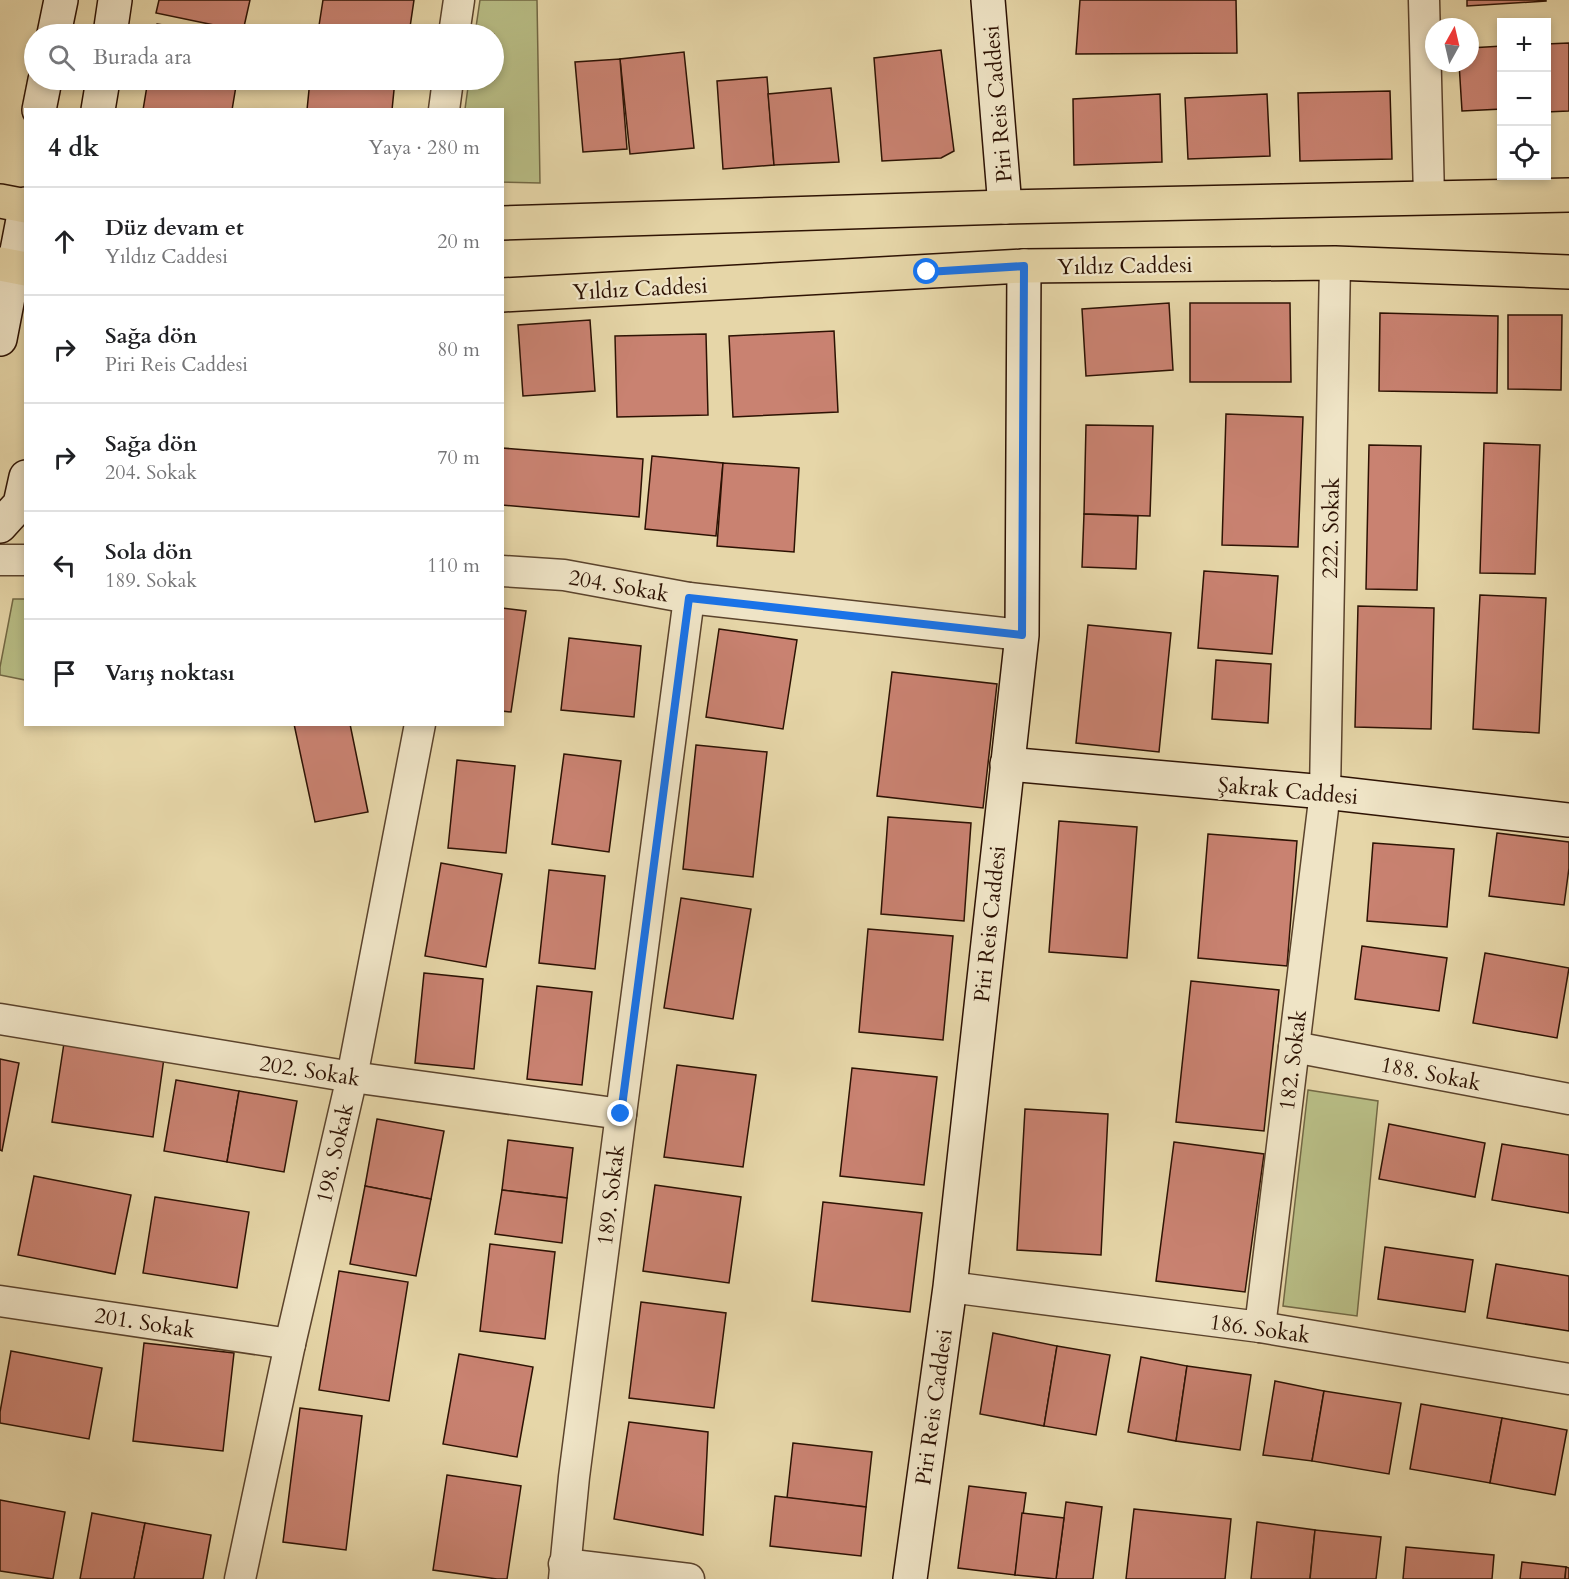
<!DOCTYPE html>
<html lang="tr">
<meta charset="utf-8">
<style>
body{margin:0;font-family:Cardo,serif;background:#f2f2f2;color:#202124}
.controls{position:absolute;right:18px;top:18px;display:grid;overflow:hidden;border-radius:0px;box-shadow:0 3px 9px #0003}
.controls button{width:54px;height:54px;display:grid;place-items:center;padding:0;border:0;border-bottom:2px solid #e0e0e0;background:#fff;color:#202124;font:30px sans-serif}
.compass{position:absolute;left:1425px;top:18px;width:54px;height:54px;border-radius:50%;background:#fff;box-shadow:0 3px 9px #0003;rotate:8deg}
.stop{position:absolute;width:18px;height:18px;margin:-14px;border:4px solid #1a73e8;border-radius:50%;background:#fff}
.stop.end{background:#1a73e8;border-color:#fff;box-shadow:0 2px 6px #0008}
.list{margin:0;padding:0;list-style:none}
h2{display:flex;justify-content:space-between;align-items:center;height:78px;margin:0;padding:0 24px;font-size:26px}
h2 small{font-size:20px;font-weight:400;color:#757577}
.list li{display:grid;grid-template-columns:39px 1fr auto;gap:18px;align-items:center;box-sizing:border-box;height:108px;padding:0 24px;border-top:2px solid #e0e0e0}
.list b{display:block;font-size:22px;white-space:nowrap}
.list p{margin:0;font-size:20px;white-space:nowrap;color:#757577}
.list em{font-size:20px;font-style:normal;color:#757577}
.icon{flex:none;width:33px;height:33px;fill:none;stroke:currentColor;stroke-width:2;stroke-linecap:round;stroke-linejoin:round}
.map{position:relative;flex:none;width:1569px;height:1579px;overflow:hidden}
.search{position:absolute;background:#fff;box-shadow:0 3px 9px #0003;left:24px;top:24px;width:480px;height:66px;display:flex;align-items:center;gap:15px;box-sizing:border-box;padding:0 21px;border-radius:33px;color:#757577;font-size:22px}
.panel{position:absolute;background:#fff;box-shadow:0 3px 9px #0003;left:24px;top:108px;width:480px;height:618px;border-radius:0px}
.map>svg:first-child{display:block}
</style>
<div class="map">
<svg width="1569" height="1579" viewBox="0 0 1569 1579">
<rect width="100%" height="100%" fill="#e6d6a8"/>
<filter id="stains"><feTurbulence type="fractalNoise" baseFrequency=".00333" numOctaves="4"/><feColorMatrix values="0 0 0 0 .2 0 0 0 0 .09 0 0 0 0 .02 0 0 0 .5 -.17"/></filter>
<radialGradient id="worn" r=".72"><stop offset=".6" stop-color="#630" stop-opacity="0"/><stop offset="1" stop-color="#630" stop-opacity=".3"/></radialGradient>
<!-- green -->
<g fill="#b8bd85" stroke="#726844" stroke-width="1.5">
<polygon points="480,0 537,0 540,183 503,182 502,110 465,109 469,80 494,80 494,34 475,34"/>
<polygon points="13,599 25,599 25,680 0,675 0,667"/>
<polygon points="1308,1090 1378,1101 1357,1316 1283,1306"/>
</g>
<!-- building -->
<g fill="#c98271" stroke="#2d1203" stroke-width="1.5">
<polygon points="159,0 250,0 243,31 156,13"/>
<polygon points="323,0 414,0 409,34 335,34 318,32"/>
<polygon points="1080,0 1236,0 1237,53 1076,54"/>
<polygon points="1467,0 1546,0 1546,1 1467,6"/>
<polygon points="157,24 219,34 155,34"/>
<polygon points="1569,43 1569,111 1546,112 1546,44"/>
<polygon points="1502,46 1502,109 1462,111 1459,63 1470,63 1470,48"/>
<polygon points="941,50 954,151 941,158 882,161 874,58"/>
<polygon points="684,52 694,148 630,154 620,59"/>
<polygon points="620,59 627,149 583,152 575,62"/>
<polygon points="767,77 774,165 723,169 717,81"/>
<polygon points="148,80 237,80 232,110 143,110"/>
<polygon points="310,80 395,80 392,110 307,110"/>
<polygon points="831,88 839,162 774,165 768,94"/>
<polygon points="1390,91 1392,159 1300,161 1298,93"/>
<polygon points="1160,94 1162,162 1074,165 1073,99"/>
<polygon points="1267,94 1270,156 1188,159 1185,98"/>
<polygon points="1169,303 1173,370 1086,376 1082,309"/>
<polygon points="1190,303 1290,303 1291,382 1190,382"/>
<polygon points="1380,313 1498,316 1497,393 1379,391"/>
<polygon points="1508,315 1562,315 1561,390 1508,389"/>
<polygon points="590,320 595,391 523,396 518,325"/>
<polygon points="834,331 838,412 733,417 729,336"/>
<polygon points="706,334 708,415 617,417 615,336"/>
<polygon points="1226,414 1303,417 1298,547 1222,545"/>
<polygon points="1086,425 1153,426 1150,516 1084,514"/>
<polygon points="1484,443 1540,445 1535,574 1480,573"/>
<polygon points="1369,445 1421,446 1417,590 1366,589"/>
<polygon points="502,448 643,459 639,517 502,505"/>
<polygon points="652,456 723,463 716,536 645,529"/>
<polygon points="723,463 799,468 794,552 717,546"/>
<polygon points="1084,514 1138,516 1136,569 1082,567"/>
<polygon points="1204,571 1278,576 1272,654 1198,648"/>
<polygon points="1480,595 1546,598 1539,733 1473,729"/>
<polygon points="1358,606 1434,608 1431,729 1355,727"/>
<polygon points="502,608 526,611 511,712 502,711"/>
<polygon points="1088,625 1171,633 1159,752 1076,743"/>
<polygon points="719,629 797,640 783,729 706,717"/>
<polygon points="569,638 641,646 634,717 561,710"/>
<polygon points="1216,660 1271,664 1268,723 1212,719"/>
<polygon points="892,672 997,684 983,808 877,796"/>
<polygon points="294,724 350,724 368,812 315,822"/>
<polygon points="696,745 767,752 753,877 683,869"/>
<polygon points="564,754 621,761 609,852 552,844"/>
<polygon points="457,760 515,766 506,853 448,848"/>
<polygon points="888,817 971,823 964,921 881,914"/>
<polygon points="1059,821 1137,827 1127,958 1049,952"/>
<polygon points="1497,833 1569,842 1569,868 1564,905 1489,896"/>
<polygon points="1208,834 1297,841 1287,966 1198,958"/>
<polygon points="1373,843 1454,849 1447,927 1367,921"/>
<polygon points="441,863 502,874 486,967 425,956"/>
<polygon points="549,870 605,876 595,969 539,963"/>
<polygon points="681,898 751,909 733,1019 664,1008"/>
<polygon points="868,929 953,936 943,1040 859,1032"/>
<polygon points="1362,946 1447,958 1439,1011 1355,999"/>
<polygon points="1485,953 1569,968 1557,1038 1473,1023"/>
<polygon points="424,973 483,979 474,1069 415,1063"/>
<polygon points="1191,981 1279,990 1264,1131 1176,1122"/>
<polygon points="537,986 592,992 582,1085 527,1079"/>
<polygon points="64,1043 164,1058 153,1137 52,1122"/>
<polygon points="0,1059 19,1063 2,1151 0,1150"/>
<polygon points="677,1065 756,1075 743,1167 664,1157"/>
<polygon points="852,1068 937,1077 924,1185 840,1176"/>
<polygon points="176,1080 239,1091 227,1162 164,1151"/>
<polygon points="239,1091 297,1101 284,1172 227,1162"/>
<polygon points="1025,1109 1108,1114 1101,1255 1017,1250"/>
<polygon points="377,1119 444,1131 431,1199 365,1186"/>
<polygon points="1389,1124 1485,1143 1475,1197 1379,1179"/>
<polygon points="508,1140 573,1148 567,1198 502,1190"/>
<polygon points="1174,1142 1264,1154 1245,1292 1156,1281"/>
<polygon points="1502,1144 1569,1155 1569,1213 1492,1200"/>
<polygon points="34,1176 131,1195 115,1274 18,1255"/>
<polygon points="655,1185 741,1197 729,1283 643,1271"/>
<polygon points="365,1186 431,1199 416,1276 350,1264"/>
<polygon points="502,1190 567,1198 562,1243 495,1234"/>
<polygon points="155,1197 249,1212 237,1288 143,1273"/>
<polygon points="823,1202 922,1213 910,1312 812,1301"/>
<polygon points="490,1244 555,1252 545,1339 480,1331"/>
<polygon points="1385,1247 1473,1260 1465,1312 1378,1299"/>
<polygon points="1496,1264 1569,1276 1569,1331 1487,1318"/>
<polygon points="339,1271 408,1282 389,1401 319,1390"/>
<polygon points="641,1302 726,1313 714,1408 629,1398"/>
<polygon points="993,1333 1057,1346 1044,1426 980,1414"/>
<polygon points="144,1343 234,1353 223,1451 133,1441"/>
<polygon points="1057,1346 1110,1355 1096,1435 1044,1426"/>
<polygon points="11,1351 102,1368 89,1439 0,1423 0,1412"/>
<polygon points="459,1354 533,1367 517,1457 443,1444"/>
<polygon points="1141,1357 1187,1366 1176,1441 1128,1432"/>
<polygon points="1187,1366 1251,1375 1240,1450 1176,1441"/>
<polygon points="1275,1381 1324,1391 1312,1461 1263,1455"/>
<polygon points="1324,1391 1401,1403 1389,1474 1312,1461"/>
<polygon points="1421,1404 1502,1418 1490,1483 1410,1469"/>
<polygon points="300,1408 362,1416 346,1550 283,1542"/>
<polygon points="1502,1418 1567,1430 1555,1495 1490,1483"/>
<polygon points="629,1422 708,1432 703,1535 614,1519"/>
<polygon points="793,1443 872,1452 866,1507 787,1498"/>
<polygon points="447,1475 521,1486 507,1579 497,1579 433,1570"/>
<polygon points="969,1486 1026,1493 1015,1575 958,1568"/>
<polygon points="775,1496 866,1507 861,1556 770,1546"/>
<polygon points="0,1500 65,1512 53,1579 0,1571"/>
<polygon points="1066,1502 1102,1507 1093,1579 1056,1579"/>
<polygon points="1134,1509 1231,1519 1225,1579 1126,1579"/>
<polygon points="92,1513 145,1523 134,1579 80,1579"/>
<polygon points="1022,1513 1064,1518 1056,1579 1015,1575"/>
<polygon points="1257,1522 1315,1530 1310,1579 1251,1579"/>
<polygon points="145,1523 211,1535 203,1579 134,1579"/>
<polygon points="1315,1530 1381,1537 1376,1579 1310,1579"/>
<polygon points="1406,1547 1494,1555 1492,1579 1403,1579"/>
<polygon points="1522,1562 1566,1567 1565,1579 1520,1579"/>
<polygon points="1566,1567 1569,1568 1569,1579 1565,1579"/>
</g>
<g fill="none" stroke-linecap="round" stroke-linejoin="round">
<defs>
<g id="street">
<polyline points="1424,0 1429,197"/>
<polyline points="454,34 459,0"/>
<polyline points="444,110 448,80"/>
<polyline points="0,560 26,560"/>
<polyline points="502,571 564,575 689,598 1022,635"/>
<polyline points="0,1019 352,1077 621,1114"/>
<polyline points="1294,1047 1569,1099"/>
<polyline points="950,1287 1260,1327 1569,1379"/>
<polyline points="0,1301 290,1344"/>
<polyline points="1260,1327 1325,792 1335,263"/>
<polyline points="564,1564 689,1579"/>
<polyline points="240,1579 290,1344 352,1077 420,724"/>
<polyline points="564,1579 574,1477 621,1114 689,598"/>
</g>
<g id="secondary">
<polyline points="988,0 1005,207"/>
<polyline points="54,34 61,0"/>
<polyline points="110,34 115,0"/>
<polyline points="39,110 45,80"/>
<polyline points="98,110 103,80"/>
<polyline points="0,339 26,204"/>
<polyline points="0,526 20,504 26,477"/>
<polyline points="1007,764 1325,792 1569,820"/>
<polyline points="910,1579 950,1287 1022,635 1024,266"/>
</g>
<g id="primary">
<polyline points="0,201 26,206"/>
<polyline points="502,223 1005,207 1569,195"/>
<polyline points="0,264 26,269"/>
<polyline points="502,295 1024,266 1335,263 1569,272"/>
</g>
</defs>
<!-- street casing -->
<use href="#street" stroke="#5b432c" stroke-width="33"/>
<!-- secondary casing -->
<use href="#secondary" stroke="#2d1203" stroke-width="36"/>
<!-- primary casing -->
<use href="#primary" stroke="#2d1203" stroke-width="36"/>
<!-- street -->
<use href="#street" stroke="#efe4c6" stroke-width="30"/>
<!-- secondary -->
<use href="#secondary" stroke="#efe4c6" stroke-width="33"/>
<!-- primary -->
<use href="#primary" stroke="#e6d6a8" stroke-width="33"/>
</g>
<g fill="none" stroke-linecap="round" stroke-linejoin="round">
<!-- route -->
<polyline stroke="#1a73e8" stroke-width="8" points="621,1114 689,598 1022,635 1024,266 927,272"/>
</g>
<g text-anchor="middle" stroke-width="4.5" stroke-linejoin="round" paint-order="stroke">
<!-- street labels -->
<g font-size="22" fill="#2d1203" stroke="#efe4c6">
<text transform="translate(997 104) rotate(-95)" y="8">Piri Reis Caddesi</text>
<text transform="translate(1125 265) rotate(-1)" y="8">Yıldız Caddesi</text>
<text transform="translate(640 288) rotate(-3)" y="8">Yıldız Caddesi</text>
<text transform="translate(1330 528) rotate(-89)" y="8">222. Sokak</text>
<text transform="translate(619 585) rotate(10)" y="8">204. Sokak</text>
<text transform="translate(1288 790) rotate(5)" y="8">Şakrak Caddesi</text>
<text transform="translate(989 924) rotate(-84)" y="8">Piri Reis Caddesi</text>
<text transform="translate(1292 1060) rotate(-83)" y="8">182. Sokak</text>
<text transform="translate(310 1070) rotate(9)" y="8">202. Sokak</text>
<text transform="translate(1431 1073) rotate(11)" y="8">188. Sokak</text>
<text transform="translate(334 1153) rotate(-77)" y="8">198. Sokak</text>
<text transform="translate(610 1195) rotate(-83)" y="8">189. Sokak</text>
<text transform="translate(145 1322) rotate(9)" y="8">201. Sokak</text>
<text transform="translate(1260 1328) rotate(8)" y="8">186. Sokak</text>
<text transform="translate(933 1407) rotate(-82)" y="8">Piri Reis Caddesi</text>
</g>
</g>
<rect width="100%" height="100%" filter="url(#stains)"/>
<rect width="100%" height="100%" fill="url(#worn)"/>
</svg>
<div class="controls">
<button>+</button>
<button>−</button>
<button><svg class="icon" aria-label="locate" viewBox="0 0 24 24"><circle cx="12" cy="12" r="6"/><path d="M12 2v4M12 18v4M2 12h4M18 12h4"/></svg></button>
</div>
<svg class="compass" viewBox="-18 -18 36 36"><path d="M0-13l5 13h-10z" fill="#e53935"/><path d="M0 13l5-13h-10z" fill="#757577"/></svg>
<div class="stop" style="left:927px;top:272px"></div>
<div class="stop end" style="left:621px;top:1114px"></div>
<div class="search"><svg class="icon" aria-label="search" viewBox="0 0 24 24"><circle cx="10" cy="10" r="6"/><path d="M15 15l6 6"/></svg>Burada ara</div>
<section class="panel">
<h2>4 dk<small>Yaya · 280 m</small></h2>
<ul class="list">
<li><svg class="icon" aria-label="ahead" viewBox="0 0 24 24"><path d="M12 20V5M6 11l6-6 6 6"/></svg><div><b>Düz devam et</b><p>Yıldız Caddesi</p></div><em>20 m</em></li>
<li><svg class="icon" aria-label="right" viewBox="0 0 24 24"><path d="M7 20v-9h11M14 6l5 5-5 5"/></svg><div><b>Sağa dön</b><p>Piri Reis Caddesi</p></div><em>80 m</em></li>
<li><svg class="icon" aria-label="right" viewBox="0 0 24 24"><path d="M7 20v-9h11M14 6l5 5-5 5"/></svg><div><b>Sağa dön</b><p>204. Sokak</p></div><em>70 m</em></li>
<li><svg class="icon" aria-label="left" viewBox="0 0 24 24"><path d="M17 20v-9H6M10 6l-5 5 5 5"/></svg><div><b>Sola dön</b><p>189. Sokak</p></div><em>110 m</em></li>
<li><svg class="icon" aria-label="arrive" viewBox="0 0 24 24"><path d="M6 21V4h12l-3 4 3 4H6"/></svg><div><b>Varış noktası</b></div></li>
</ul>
</section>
</div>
